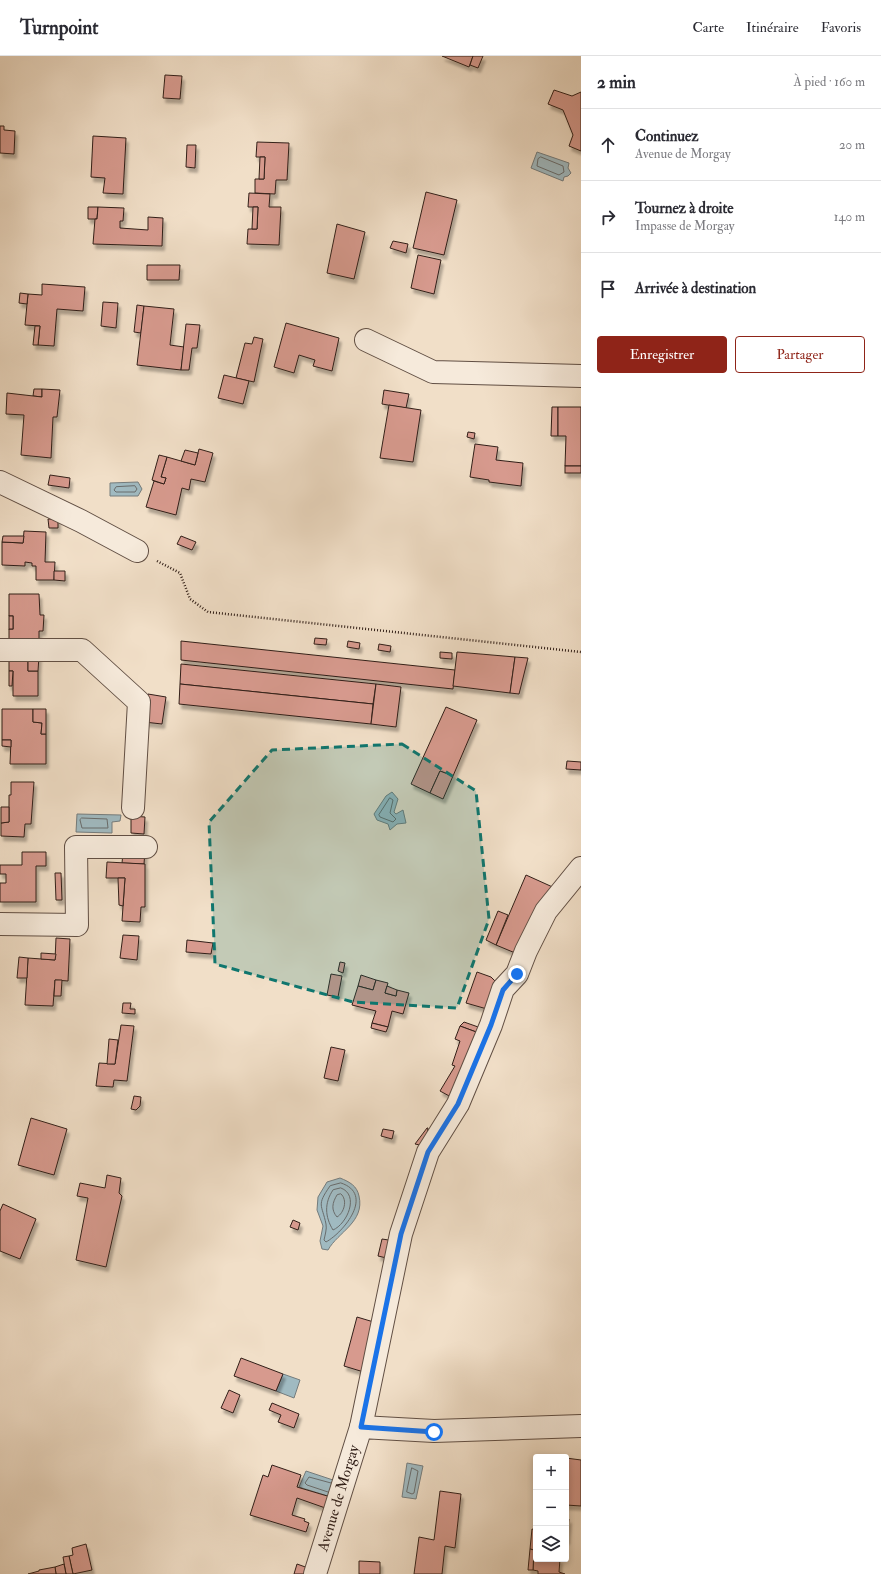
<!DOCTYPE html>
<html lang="fr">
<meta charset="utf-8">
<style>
body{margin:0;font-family:"IM FELL Double Pica",serif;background:#f7f7f7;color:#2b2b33}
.controls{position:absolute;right:12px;bottom:12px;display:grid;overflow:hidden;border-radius:4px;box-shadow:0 2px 6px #0003}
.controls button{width:36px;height:36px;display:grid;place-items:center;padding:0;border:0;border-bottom:1px solid #e1e1e2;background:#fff;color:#2b2b33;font:20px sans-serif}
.stop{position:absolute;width:12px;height:12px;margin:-9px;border:3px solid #1a73e8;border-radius:50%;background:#fff}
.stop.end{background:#1a73e8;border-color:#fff;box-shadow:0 1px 4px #0008}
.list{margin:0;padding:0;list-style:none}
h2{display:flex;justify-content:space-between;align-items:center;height:52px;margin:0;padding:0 16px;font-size:17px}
h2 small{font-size:13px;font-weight:400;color:#7c7c81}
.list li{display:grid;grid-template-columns:26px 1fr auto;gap:12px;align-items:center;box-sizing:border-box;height:72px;padding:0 16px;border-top:1px solid #e1e1e2}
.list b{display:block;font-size:15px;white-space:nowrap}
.list p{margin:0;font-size:13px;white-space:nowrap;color:#7c7c81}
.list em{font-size:13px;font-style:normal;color:#7c7c81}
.actions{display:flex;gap:8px;padding:12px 16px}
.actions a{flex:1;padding:9px 0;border:1px solid #8f2418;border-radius:4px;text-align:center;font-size:14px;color:#8f2418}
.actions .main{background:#8f2418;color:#fff}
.icon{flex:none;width:22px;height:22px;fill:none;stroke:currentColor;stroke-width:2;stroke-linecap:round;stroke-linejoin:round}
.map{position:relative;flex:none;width:581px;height:1518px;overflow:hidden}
header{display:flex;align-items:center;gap:24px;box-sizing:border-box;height:56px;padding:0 20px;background:#fff;border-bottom:1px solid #e1e1e2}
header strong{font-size:19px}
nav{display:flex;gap:22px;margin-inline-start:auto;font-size:14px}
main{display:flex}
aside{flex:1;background:#fff}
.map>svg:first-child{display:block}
</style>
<header>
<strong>Turnpoint</strong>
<nav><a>Carte</a><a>Itinéraire</a><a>Favoris</a></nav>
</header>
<main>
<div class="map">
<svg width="581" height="1518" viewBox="0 0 581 1518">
<defs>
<filter id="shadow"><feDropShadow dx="2.5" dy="4.5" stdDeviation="1" flood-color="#0004"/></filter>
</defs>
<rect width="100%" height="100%" fill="#f1dfc8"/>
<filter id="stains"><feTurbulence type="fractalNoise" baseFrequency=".005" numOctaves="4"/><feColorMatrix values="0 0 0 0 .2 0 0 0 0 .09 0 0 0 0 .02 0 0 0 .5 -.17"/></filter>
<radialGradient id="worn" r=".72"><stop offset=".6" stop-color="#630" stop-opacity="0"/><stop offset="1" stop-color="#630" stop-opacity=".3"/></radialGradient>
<!-- water -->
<g fill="#a0bac1" stroke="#747c7d">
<polygon points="537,96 569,107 568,112 571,117 568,120 564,121 563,125 531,112"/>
<polygon points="138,426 142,433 138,440 110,440 110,427"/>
<polygon points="392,736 398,743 394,756 396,758 403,754 406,767 397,768 390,774 388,768 377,764 374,758 386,740"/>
<polygon points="77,758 121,759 120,765 112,766 112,777 76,776"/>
<path d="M340,1122c10,4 17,8 19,18 6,26 -21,36 -31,54l-6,-1 -2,-8 3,-15 -6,-16 1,-13 9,-15z"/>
<polygon points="283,1318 300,1324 294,1342 276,1335"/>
<polygon points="407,1407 423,1410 416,1443 402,1441"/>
<polygon points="306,1415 339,1426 334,1442 299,1431"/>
</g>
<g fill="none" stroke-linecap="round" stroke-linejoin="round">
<!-- shore -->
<g stroke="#686c6c" stroke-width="1">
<polygon points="541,101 563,110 564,116 559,119 537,110 538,103"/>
<polygon points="135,430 137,433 135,436 116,436 114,434 116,431"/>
<polygon points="390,742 393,744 390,757 396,763 393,766 380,761 379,759"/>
<polygon points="82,762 107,763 108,772 82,772 80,764"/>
<path d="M341,1127c34,11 3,49 -15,59l-2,-2c1,-5 3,-11 2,-16 -4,-20 -10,-18 4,-38z"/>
<path d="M341,1132c19,7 6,36 -8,42 -8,-13 -9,-27 0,-40z"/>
<path d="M341,1138c7,6 3,19 -4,23 -6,-7 -5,-14 0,-22z"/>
<polygon points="412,1412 418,1415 414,1437 412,1438 407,1436"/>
<polyline points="328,1436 307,1429 305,1427 309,1421 331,1427"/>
</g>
</g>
<!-- building -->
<g fill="#d79a8e" stroke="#311f18" filter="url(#shadow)">
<polygon points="442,0 473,0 469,11"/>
<polygon points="473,0 483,0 478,12 470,9"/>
<polygon points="165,19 182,20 180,43 163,42"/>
<polygon points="554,34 572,40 581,36 581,95 569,90 573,79 563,54 548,48"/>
<polygon points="0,70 4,70 4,74 15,75 14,98 0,97"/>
<polygon points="93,80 126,82 123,138 103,137 105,122 91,121"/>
<polygon points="257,86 289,87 287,124 276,124 275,138 255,137 255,123 264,123 265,101 256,101"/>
<polygon points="187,89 196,89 195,112 186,111"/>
<polygon points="260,101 265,101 264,123 259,123"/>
<polygon points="426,136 457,144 444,199 413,192"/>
<polygon points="249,137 270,138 269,151 281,151 279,189 247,188 248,173 257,173 258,151 248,151"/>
<polygon points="88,151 98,151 97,163 88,163"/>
<polygon points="98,151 124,152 123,165 120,165 120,172 148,174 148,161 163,162 162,190 93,188 95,163 97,163"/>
<polygon points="253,151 258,151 257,173 252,173"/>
<polygon points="337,168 365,176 354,223 327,217"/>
<polygon points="393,185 408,188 406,197 390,192"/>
<polygon points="418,199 441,204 434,238 411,232"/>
<polygon points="147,209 180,209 179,224 147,224"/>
<polygon points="42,228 85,231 83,255 57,253 54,290 38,289 40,270 25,269 28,238 42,239"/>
<polygon points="20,237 28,238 27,248 19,247"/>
<polygon points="103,246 118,247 116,272 101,270"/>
<polygon points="137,249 144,250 141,277 134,276"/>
<polygon points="144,250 174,253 170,289 184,291 181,314 137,309"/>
<polygon points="286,267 339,282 332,315 313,310 315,304 299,299 294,317 274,311"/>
<polygon points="186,268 200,269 197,292 192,292 189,314 181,314"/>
<polygon points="35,270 40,270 38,289 33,289"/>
<polygon points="254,281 263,283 254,326 236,322 245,287 252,288"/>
<polygon points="224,319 249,325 243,348 218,342"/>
<polygon points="34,333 42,333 42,341 33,340"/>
<polygon points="42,333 60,334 57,361 53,361 51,402 21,399 24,359 6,358 7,337 42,341"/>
<polygon points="384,334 409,338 406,352 382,348"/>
<polygon points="389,349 421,354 413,406 380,402"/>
<polygon points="552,351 558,351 558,380 551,380"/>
<polygon points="558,351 581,351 581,410 565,410 566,380 558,380"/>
<polygon points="468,376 475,377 474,383 467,381"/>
<polygon points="475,388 498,391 496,404 523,407 521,430 489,426 489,424 470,421"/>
<polygon points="199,393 213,397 205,426 191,423 189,434 182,432 176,459 146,451 154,425 164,428 166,422 161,421 167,401 195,409"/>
<polygon points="185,394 198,397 195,409 181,405"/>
<polygon points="159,399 167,401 161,421 166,422 164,428 152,424"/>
<rect x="565" y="410" width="16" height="7"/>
<polygon points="50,419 70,422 69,432 48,429"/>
<polygon points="48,463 58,463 58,472 49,472"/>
<polygon points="24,475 46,476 45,506 55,506 54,524 36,524 36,510 32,510 32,507 25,506 25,510 2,509 2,486 23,487"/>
<polygon points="3,480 24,480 23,487 2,486"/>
<polygon points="181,480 196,486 192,494 177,488"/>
<polygon points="54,515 65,515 65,525 54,524"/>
<polygon points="9,538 39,538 40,559 44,559 43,575 39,575 39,585 9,585 9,573 13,573 13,560 9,560"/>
<rect x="9" y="560" width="4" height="13"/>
<polygon points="315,582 327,583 326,589 314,588"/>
<polygon points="181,585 455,614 453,633 181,604"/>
<polygon points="348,585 360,587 359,593 347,591"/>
<polygon points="379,588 391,590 390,596 378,594"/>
<polygon points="440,596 452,597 452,603 440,602"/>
<polygon points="457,596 515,601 510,637 453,630"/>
<polygon points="9,600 28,600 28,615 38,615 38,640 13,640 13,615 9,615"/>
<polygon points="28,600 39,600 38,615 28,615"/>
<polygon points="515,601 528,602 519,638 510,637"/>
<polygon points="181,608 376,628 373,648 180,628"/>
<polygon points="9,615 13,615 12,630 9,630"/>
<polygon points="180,628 373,648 371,668 179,648"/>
<polygon points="376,628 401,631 396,671 371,668"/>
<polygon points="148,638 166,641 162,668 144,666"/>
<polygon points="446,651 477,664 453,720 440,715 430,737 411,728"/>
<polygon points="2,653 33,653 33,666 42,667 41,678 46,678 46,708 10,708 11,684 2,684"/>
<polygon points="33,653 46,653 46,678 41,678 42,667 33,666"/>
<polygon points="2,684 11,684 11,691 2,690"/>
<polygon points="567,705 581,706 581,714 566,713"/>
<polygon points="440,715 453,720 443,743 430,737"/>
<polygon points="11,726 34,726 31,768 25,768 24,781 1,780 1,767 9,766 9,739 11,739"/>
<polygon points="1,751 9,751 9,766 1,767"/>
<polygon points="131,760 145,761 144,778 131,777"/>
<polygon points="145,795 144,808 122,807 123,797"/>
<polygon points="22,796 46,796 46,810 36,810 36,846 0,846 0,827 6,827 6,818 0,818 0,809 22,809"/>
<polygon points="107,806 145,808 145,851 141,851 140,866 122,865 125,822 106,822"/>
<polygon points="55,817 61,817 62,844 56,844"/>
<polygon points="526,819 557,833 520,899 496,889"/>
<polygon points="118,822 125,822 123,850 119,849"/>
<polygon points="498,855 508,859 496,889 486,884"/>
<polygon points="123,879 139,880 137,904 120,902"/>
<polygon points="56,882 70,883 68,925 55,924 53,950 25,949 28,902 55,904"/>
<polygon points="187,884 213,887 211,898 186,896"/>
<polygon points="41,897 56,898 55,904 41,903"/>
<polygon points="19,901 28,902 27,922 17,922"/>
<polygon points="340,906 345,907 343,917 338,915"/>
<polygon points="477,916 491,921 496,926 487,953 466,947"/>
<polygon points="331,918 342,920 338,941 327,939"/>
<polygon points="361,919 376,924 373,934 358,930"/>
<polygon points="55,924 62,924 61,940 54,940"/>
<polygon points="376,924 388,927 385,937 396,940 397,934 409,937 403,958 392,955 388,971 372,967 376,955 352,949 358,930 373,934"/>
<polygon points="387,930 397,934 396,940 385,937"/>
<polygon points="123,947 131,947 130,953 135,953 135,958 122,957"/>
<polygon points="464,966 481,972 479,977 460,970"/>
<polygon points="372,967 388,971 386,976 371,972"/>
<polygon points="121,969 134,970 127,1025 114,1024 113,1031 96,1030 99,1007 115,1008"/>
<polygon points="460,970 479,977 453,1042 440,1035 455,1010 452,1009 460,985 455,983"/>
<polygon points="109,983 118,984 115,1008 107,1008"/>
<polygon points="331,991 345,994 338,1025 324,1022"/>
<polygon points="134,1040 141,1041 140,1050 136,1054 131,1053"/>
<polygon points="31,1062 67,1073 54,1119 18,1109"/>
<polygon points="427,1072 428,1072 425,1090 415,1088"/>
<polygon points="383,1073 394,1075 392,1083 381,1080"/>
<polygon points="107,1119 121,1122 119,1137 122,1140 106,1211 76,1204 88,1142 77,1140 80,1127 105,1132"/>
<polygon points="3,1148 36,1163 20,1203 0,1195 0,1155"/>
<polygon points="293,1164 300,1167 298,1174 290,1171"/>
<polygon points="382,1183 395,1185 391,1203 378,1200"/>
<polygon points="357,1261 377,1267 367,1317 344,1310"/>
<polygon points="241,1302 283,1318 276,1335 234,1320"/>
<polygon points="229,1334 240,1339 233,1357 221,1352"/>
<polygon points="272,1347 299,1358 294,1372 278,1366 281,1359 269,1354"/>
<polygon points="566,1402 581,1404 581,1450 566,1449"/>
<polygon points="272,1409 301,1419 297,1431 334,1442 331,1454 297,1442 292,1459 305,1463 304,1465 309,1467 306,1476 250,1459 263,1419 268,1421"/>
<polygon points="440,1435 461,1438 455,1492 445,1490 442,1518 414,1518 419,1481 434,1484"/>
<polygon points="566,1463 569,1463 567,1484 566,1484"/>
<polygon points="532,1473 536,1474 536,1503 560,1503 559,1516 565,1518 538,1518 538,1515 533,1514 534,1494 530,1493"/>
<polygon points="86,1488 92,1514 73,1518 69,1500 73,1499 72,1492"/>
<polygon points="530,1493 534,1494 533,1514 528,1514"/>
<polygon points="69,1500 73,1518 66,1518 63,1501"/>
<polygon points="359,1505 380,1506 380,1518 359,1518"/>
<polygon points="64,1508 66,1518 56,1518 55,1511"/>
<polygon points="297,1508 311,1513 309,1518 294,1518"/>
<polygon points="55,1511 56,1518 28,1518 39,1515 39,1514"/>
</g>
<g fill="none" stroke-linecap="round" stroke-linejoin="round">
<defs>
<g id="minor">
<polyline points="366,284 433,316 581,320"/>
<polyline points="0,426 81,465 137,495"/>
<polyline points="0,594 82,594 139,646 133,752"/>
<polyline points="0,868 77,869 76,791 146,791"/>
<polyline points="361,1371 401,1178 428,1096 458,1048 491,969 503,933 517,918 526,895 546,855 581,812"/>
<polyline points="315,1518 361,1371 434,1375 581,1370"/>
</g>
</defs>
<!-- minor casing -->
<use href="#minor" stroke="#614f44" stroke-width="24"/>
<!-- path -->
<polyline stroke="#311f18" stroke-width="2.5" stroke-dasharray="1 2" stroke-linecap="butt" points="157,505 180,517 190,543 208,556 581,596"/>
<!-- minor -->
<use href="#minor" stroke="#f6eadb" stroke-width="22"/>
</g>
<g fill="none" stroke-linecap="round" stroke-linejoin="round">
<!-- route -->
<polyline stroke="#1a73e8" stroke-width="5" points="434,1376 361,1371 401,1178 428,1096 458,1048 491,969 503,934 517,918"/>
</g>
<!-- marked area -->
<path fill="#0f766e" fill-opacity="0.2" stroke="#0f766e" stroke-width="3" stroke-dasharray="8 5" stroke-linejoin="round" d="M402,688l74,47 13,128 -32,89 -104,-6 -138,-38 -6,-142 63,-72z"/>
<g text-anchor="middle" stroke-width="3.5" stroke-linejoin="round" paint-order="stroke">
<!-- street labels -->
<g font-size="15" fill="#311f18" stroke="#f6eadb">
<text transform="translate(338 1442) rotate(-73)" y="5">Avenue de Morgay</text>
</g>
</g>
<rect width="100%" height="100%" filter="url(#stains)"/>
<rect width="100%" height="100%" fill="url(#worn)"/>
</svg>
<div class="controls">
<button>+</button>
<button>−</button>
<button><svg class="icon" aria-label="layers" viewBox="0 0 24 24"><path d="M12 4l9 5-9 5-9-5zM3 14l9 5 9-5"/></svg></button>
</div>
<div class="stop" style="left:434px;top:1376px"></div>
<div class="stop end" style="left:517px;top:918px"></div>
</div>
<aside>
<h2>2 min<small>À pied · 160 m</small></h2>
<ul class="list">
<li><svg class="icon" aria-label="ahead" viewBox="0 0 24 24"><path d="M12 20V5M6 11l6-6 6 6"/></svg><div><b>Continuez</b><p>Avenue de Morgay</p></div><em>20 m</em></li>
<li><svg class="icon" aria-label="right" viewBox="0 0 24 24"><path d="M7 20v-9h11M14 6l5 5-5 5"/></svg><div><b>Tournez à droite</b><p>Impasse de Morgay</p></div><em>140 m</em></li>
<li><svg class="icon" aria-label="arrive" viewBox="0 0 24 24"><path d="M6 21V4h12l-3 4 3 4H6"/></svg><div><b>Arrivée à destination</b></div></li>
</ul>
<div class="actions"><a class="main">Enregistrer</a><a>Partager</a></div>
</aside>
</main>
